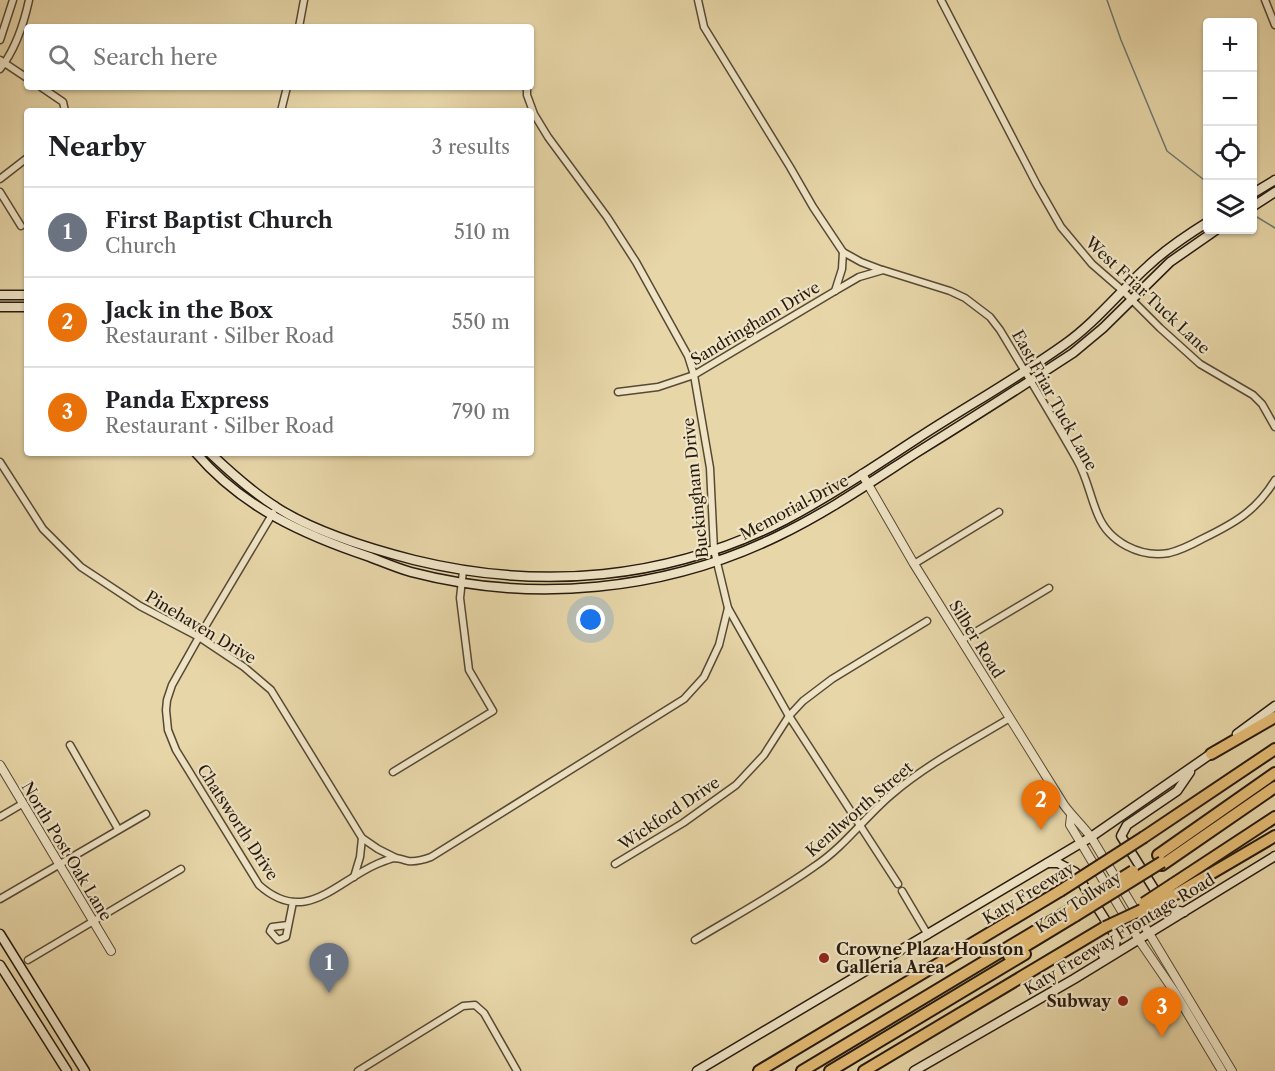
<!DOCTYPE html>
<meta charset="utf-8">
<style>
body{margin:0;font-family:"Libre Caslon Text",serif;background:#f2f2f2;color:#202124}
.controls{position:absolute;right:18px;top:18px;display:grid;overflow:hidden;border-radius:6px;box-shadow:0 2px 4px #0004}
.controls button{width:54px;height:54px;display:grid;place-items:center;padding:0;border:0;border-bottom:2px solid #e0e0e0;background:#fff;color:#202124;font:30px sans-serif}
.you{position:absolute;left:591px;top:620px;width:21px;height:21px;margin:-15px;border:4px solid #fff;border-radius:50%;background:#1a73e8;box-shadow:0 0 0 9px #1a73e833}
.badge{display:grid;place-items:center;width:39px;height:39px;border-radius:50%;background:#ea580c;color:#fff;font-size:20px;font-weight:700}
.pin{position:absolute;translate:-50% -50px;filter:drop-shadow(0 2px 3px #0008)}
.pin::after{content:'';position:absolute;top:32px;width:21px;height:18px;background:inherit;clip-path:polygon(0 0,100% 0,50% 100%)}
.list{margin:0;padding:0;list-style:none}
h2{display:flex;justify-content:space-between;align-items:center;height:78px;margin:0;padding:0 24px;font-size:26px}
h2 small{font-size:20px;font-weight:400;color:#757577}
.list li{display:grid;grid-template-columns:39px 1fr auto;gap:18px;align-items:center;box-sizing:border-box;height:90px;padding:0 24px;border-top:2px solid #e0e0e0}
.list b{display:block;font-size:22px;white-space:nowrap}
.list p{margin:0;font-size:20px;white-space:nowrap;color:#757577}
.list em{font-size:20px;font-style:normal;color:#757577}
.icon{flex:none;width:33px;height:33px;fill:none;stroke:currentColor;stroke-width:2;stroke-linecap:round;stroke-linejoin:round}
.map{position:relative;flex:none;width:1275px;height:1071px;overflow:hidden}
.search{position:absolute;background:#fff;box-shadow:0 2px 4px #0004;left:24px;top:24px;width:510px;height:66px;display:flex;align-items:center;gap:15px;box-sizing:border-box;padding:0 21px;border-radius:6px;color:#757577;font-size:22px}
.panel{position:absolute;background:#fff;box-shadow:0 2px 4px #0004;left:24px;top:108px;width:510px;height:348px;border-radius:6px}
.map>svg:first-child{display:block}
</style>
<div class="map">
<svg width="1275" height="1071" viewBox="0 0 1275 1071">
<rect width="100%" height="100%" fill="#e7d6a8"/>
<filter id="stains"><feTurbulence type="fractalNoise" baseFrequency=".00333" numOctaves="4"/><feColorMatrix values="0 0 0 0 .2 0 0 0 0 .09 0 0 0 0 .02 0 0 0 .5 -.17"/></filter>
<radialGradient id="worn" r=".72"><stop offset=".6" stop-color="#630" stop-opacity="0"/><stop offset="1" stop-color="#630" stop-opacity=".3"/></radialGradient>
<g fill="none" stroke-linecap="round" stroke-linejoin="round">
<!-- stream -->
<g stroke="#6d7871" stroke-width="1.5">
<polyline points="1107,0 1121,40 1167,151 1208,183"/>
<polyline points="1252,214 1275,228"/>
</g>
<defs>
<g id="minor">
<polyline points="698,0 704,27 790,167 813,207 843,252 861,262 882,270"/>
<polyline points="941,0 1037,185 1061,227 1092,264 1123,291 1160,328 1200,364 1253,395 1262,404 1275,427"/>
<polyline points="1265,0 1275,25"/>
<polyline points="299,27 304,0"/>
<polyline points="0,40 13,0"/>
<polyline points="0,60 27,78"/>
<path d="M0,69c15,-19 24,-46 29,-69"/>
<polyline points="41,87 63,102 65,111"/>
<polyline points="527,87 527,95 534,114 548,137 607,217 636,262 688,356 694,375 710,468 714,550 728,608 789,716 898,884"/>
<polyline points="281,111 287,87"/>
<polyline points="0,179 27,158"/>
<polyline points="0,192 21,226"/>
<polyline points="835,291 842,269 843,252"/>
<path d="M618,392l40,-5 36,-12 141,-84 24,-14 24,-7 67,21 15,7 25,19 10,13c26,43 52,86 77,130 10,17 13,37 21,55 11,27 42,43 71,38 12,-3 22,-8 33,-14 33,-16 54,-28 73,-59"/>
<polyline points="0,462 43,529 81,567 140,606 199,637 244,667 271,690 362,838 378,849 396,858"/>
<path d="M273,513l-74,124 -27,48 -5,15 -1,10 2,20 8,20 83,135c46,41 75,-2 118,-21 5,-2 12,-5 17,-6 5,0 10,2 14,3 8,1 15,-1 23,-4l253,-158 20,-22 15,-32 9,-37"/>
<polyline points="914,564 999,512"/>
<polyline points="962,640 1049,588"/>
<polyline points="70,745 118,829"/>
<polyline points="393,772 493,711 469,670 460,598 463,571"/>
<polyline points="0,817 22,804"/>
<polyline points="615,864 683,823 736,785 764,755 789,716 803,701 832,679 927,621"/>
<polyline points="354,877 360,857 362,838"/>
<polyline points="902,891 928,935"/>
<polyline points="0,899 146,814"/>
<polyline points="288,925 272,927 270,931 278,940 286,937 293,902"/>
<path d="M695,940c40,-24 82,-47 120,-74 29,-19 50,-49 76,-71 36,-31 79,-53 119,-77"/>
<polyline points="28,960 181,869"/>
<polyline points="358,1071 463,1006 475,1005 484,1013 517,1071"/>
</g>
<g id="tertiary">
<path d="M862,474l52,90 150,241c8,11 18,20 27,32l141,234"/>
<polyline points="0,765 111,951"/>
<polyline points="1071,816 1070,825 1081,843 1139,940 1176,994 1222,1071"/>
</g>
<g id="secondary">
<polyline points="1252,194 1275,180"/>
<polyline points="1252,207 1275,192"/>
<polyline points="0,295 27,295"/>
<polyline points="0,307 27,307"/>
<path d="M196,453c46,54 108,82 174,104 13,5 27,11 41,15 122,32 254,19 367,-36 48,-23 93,-54 138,-83 53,-33 105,-66 157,-100l30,-25 67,-66 46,-32"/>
<path d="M210,453c21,20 42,39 66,54 38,25 95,42 138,53 127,31 254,20 371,-40 47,-25 92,-55 136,-84 48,-31 98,-59 144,-92 31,-22 55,-53 83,-78 18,-17 39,-31 60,-44"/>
<polyline points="1237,734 1275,706"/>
<polyline points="1048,863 1058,863 1075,872 1116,937 1115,947 1103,955"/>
<polyline points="1184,912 1166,908 1121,836 1127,825 1177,791 1190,772"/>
<polyline points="0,934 85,1071"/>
<polyline points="0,965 67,1071"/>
<polyline points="697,1071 1091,837 1215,751"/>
<polyline points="914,1071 1074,979 1275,856"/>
</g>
<g id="motorway">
<polyline points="1211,754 1275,717"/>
<polyline points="1144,837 1275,749"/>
<polyline points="1158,855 1275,773"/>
<polyline points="1162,865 1275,787"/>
<polyline points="1173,884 1275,817"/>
<polyline points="1178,893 1275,836"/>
<polyline points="1009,956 1075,916"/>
<polyline points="759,1071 1060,891"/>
<polyline points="802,1071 1072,909"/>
<polyline points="830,1071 1025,954"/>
<polyline points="864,1071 1105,927"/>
</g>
</defs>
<!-- minor casing -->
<use href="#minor" stroke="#574934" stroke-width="9"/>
<!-- tertiary casing -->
<use href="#tertiary" stroke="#574934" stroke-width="10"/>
<!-- secondary casing -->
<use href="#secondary" stroke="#271a0e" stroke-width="11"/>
<!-- motorway casing -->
<use href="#motorway" stroke="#271a0e" stroke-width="14"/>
<!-- minor -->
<use href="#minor" stroke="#efe4c6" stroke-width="6"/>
<!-- tertiary -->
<use href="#tertiary" stroke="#efe4c6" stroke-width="8"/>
<!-- secondary -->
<use href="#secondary" stroke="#efe4c6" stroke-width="8"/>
<!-- motorway -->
<use href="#motorway" stroke="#e4bb74" stroke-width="10"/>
<defs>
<g id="motorway-bridge">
<polyline points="1060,891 1144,837"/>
<polyline points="1144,903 1173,884"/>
<polyline points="1072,909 1133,871"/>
<polyline points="1075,916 1162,862"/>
<polyline points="1105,927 1178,893"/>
</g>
</defs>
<!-- motorway-bridge casing -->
<use href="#motorway-bridge" stroke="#271a0e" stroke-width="14" stroke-linecap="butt"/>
<!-- motorway-bridge -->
<use href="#motorway-bridge" stroke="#e4bb74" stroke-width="10"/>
</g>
<!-- markers -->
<g fill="#8f2418" stroke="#efe4c6" stroke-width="2">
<circle cx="824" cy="958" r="6"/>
<circle cx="1123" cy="1001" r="6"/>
</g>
<g text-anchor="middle" stroke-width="4.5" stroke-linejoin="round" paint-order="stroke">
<!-- street labels -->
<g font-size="16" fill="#271a0e" stroke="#efe4c6">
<text transform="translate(1148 295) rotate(43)" y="6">West Friar Tuck Lane</text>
<text transform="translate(755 323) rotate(-31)" y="6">Sandringham Drive</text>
<text transform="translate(1055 400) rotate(61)" y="6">East Friar Tuck Lane</text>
<text transform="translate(695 488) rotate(-96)" y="6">Buckingham Drive</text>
<text transform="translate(794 507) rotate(-28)" y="6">Memorial Drive</text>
<text transform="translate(201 627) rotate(31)" y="6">Pinehaven Drive</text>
<text transform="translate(977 639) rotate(58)" y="6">Silber Road</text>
<text transform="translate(859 809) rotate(-41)" y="6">Kenilworth Street</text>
<text transform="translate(669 813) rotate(-34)" y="6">Wickford Drive</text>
<text transform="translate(238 822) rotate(57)" y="6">Chatsworth Drive</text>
<text transform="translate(67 851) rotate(59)" y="6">North Post Oak Lane</text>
<text transform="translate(1028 893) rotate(-31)" y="6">Katy Freeway</text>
<text transform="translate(1078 902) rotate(-33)" y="6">Katy Tollway</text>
<text transform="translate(1119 934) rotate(-31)" y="6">Katy Freeway Frontage Road</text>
</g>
<!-- poi labels -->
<g font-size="16" font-weight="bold" fill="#271a0e" stroke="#efe4c6" text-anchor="start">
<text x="836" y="955">Crowne Plaza Houston<tspan x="836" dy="18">Galleria Area</tspan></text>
<text x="1111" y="1007" text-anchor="end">Subway</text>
</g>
</g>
<rect width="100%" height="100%" filter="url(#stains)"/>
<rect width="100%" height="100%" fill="url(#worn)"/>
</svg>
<div class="controls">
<button>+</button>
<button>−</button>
<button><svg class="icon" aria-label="locate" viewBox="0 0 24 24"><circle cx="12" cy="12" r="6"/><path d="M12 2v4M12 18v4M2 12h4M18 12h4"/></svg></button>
<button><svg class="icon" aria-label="layers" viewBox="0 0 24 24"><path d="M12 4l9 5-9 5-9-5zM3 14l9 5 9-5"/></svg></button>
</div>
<div class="you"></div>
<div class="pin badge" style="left:329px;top:993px;background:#6b7280">1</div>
<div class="pin badge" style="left:1041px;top:830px;background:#e8710a">2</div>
<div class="pin badge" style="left:1162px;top:1037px;background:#e8710a">3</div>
<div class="search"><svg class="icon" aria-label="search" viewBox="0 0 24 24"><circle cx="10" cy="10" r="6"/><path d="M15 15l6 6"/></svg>Search here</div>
<section class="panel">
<h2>Nearby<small>3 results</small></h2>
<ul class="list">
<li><span class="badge" style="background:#6b7280">1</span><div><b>First Baptist Church</b><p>Church</p></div><em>510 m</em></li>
<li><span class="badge" style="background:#e8710a">2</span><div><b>Jack in the Box</b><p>Restaurant · Silber Road</p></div><em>550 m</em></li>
<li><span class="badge" style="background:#e8710a">3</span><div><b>Panda Express</b><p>Restaurant · Silber Road</p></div><em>790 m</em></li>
</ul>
</section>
</div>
